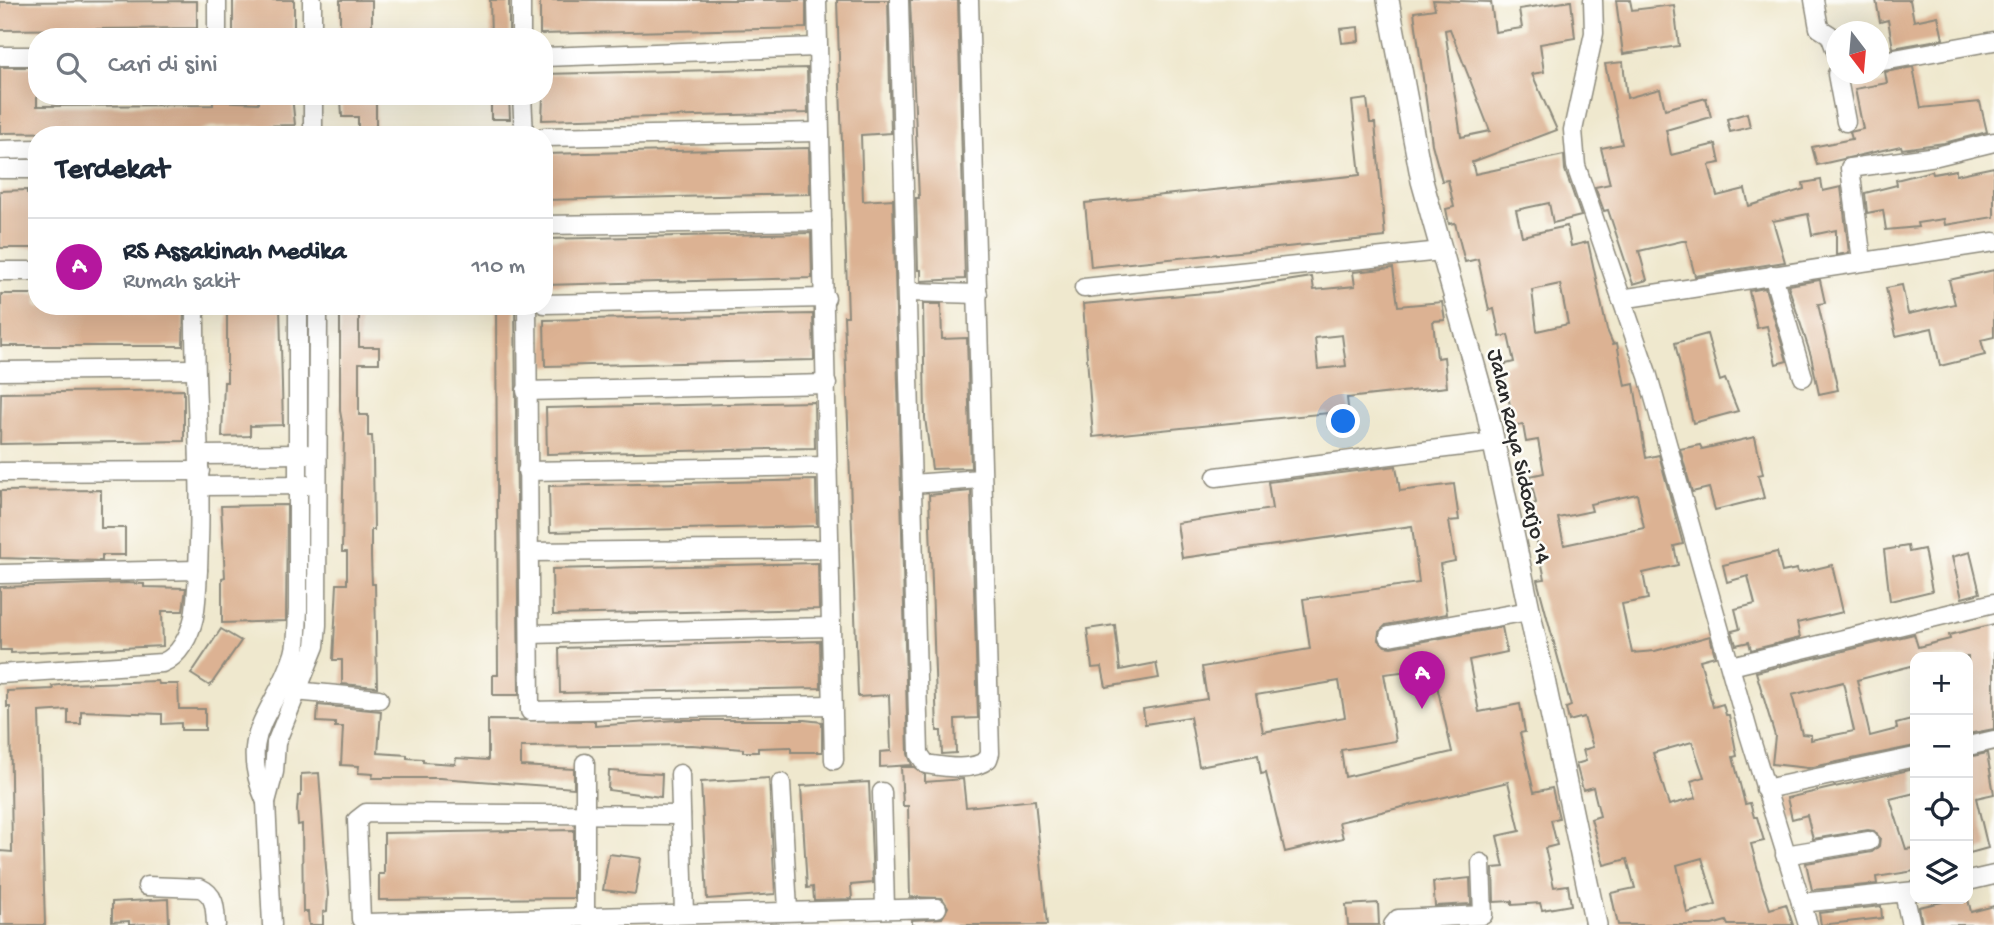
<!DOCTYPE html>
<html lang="id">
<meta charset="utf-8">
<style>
body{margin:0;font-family:"Gochi Hand",sans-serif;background:#f6f6f7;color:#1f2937}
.controls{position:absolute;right:21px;bottom:21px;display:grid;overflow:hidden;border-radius:14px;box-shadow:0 7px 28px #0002}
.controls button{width:63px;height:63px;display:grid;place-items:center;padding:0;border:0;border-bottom:2px solid #e0e1e3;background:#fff;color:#1f2937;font:35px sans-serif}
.compass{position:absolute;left:1826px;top:21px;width:63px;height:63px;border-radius:50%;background:#fff;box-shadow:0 7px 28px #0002;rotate:164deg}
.you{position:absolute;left:1344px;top:422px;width:24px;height:24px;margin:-18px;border:5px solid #fff;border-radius:50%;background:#1a73e8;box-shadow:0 0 0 10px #1a73e833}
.badge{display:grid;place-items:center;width:46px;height:46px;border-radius:50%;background:#b5179e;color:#fff;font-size:23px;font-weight:700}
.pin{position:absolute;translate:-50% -58px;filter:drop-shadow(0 2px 4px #0008)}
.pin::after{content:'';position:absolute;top:37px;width:24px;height:21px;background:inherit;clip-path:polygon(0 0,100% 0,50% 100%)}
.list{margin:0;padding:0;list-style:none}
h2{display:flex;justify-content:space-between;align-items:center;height:91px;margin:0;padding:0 28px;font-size:30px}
h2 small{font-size:23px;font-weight:400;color:#747a83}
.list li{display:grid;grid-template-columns:46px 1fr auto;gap:21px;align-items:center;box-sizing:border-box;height:98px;padding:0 28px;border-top:2px solid #e0e1e3}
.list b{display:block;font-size:26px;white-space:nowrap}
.list p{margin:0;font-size:23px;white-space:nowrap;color:#747a83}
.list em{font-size:23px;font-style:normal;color:#747a83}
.icon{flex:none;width:38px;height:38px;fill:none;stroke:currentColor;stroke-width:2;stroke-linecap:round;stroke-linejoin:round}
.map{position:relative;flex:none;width:1994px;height:925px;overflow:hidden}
.search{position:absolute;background:#fff;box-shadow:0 7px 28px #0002;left:28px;top:28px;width:525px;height:77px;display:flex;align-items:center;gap:18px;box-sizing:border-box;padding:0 24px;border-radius:28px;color:#747a83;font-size:26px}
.panel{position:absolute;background:#fff;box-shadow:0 7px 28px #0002;left:28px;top:126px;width:525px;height:189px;border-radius:28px}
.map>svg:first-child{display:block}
</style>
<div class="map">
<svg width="1994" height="925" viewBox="0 0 1994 925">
<rect width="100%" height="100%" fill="#fdfcf7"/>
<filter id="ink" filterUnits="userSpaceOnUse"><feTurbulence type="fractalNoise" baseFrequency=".0143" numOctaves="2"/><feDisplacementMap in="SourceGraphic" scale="14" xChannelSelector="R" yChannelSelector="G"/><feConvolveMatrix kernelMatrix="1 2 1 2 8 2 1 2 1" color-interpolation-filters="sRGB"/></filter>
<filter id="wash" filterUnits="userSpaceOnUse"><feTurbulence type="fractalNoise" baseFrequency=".00686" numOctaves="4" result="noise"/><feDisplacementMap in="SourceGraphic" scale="28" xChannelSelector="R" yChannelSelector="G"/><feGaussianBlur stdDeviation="1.57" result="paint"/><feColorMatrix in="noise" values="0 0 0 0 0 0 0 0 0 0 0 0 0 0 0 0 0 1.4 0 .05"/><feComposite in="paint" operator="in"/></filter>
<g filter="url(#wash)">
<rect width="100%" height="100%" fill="#efe8ce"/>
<g id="blocks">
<!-- building -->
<g fill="#dcb293" fill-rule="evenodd">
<rect x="233" y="0" width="61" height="35"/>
<rect x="340" y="0" width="32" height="37"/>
<polygon points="490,0 509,0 509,37 491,37"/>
<polygon points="540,0 806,0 806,28 540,34"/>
<polygon points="837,0 888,0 891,133 861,135 863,201 893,199 908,754 912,765 880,767 880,752 891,751 889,695 858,697 845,341 844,316 848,316"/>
<polygon points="910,0 958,0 965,279 921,281 921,270 918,270 916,198 919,198"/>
<path d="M1433,0l58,2 4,30 27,-4 -3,-19 52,-8 4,37 -35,6 4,28 -12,2 25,56 -85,32 3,12 89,-19 1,15 16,46 -28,7 -4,-20 -33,7 6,26 45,-10 4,20 17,-4 19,88 6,14 4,-1 8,43 9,-2 12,74 13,-3 24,89 -9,2 4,19 -35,8 5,26 -26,5 10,49 23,-2 55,-15 5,20 -15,4 13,47 10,-3 3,11h3l8,41 -4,1 12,47 5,-1 4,14h3l7,24 -13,3 11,41 8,24 16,-5 7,21h-65l-2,-4 -14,4h-94l-7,-32 24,-5 -8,-29 -23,6 -13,-46 9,-3 -7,-29 -10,3 -7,-26 10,-3 -3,-11 10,-3 -9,-30 -15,4 -3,-13 5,-2 -34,-126 8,-1 -16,-74 7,-2 -6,-27 14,-3 -6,-33 -12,2 -3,-17 -9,1 -12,-61 12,-3 -6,-27 -8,2 -6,-28 -5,1 -11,-51 -13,3 -10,-39 -6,1 -3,-15 8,-2 -6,-27 -6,1 -10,-37 -18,-132 21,-3zM1450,29l40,102 -29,6 -16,-107zM1560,284l8,40 -31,7 -5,-41zM1637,494l7,34 -80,17 -6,-27 34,-7 -2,-7zM1692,742l12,35 -13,4 5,17 -27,7 -16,-52zM1702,858l14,47 -29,8 -10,-48z"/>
<polygon points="1616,0 1630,0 1632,10 1674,5 1679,46 1623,54"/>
<polygon points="1876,0 1910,0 1914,21 1938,16 1943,39 1893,48 1888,20 1880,22"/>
<polygon points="197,1 197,28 0,30 0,2"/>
<polygon points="1358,27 1359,41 1342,43 1340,29"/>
<polygon points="1623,62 1627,98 1660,89 1665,109 1706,98 1711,117 1666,130 1671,155 1716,144 1720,163 1709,165 1717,196 1745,189 1749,206 1804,189 1803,183 1821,180 1823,191 1841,187 1849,253 1836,255 1836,230 1812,235 1808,214 1773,221 1785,262 1695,276 1686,241 1682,241 1639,251 1647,280 1633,284 1608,210 1604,211 1595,187 1610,184 1601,148 1622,144 1605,64"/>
<polygon points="0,67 37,67 37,106 213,105 213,101 259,103 259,96 292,96 295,125 211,127 197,131 0,133"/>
<polygon points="1913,67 1921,108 1980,102 1987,132 1944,143 1902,149 1901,146 1817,165 1812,147 1852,139 1850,132 1863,129 1855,89 1887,83 1885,72"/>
<polygon points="807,68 808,113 542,120 544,74"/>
<polygon points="491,96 509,96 510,119 491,119"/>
<polygon points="341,98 376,98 376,135 358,135 358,117 342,117"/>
<polygon points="1367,99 1370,123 1375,123 1385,237 1091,267 1085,203 1360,175 1352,101"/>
<polygon points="1747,113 1750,127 1730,132 1727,119"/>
<polygon points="809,148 810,194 544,200 544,154"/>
<polygon points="1994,167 1994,217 1945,225 1944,219 1917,223 1918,227 1886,230 1883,210 1867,213 1865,193 1897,185 1896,180 1932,171 1933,174 1956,170 1956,175"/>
<polygon points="27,190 27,193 37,192 37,248 0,248 0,191"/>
<polygon points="811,233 812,278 545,285 544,239"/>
<path d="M1393,268l5,38 44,-4 3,18 -12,1 4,37 7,-1 3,30 -100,11 3,27 -21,2 -1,-14 -235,24 -10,-133 133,-12 96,-15 2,13 41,-4 -2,-14zM1342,335l4,31 -28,3 -3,-31z"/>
<polygon points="1994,270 1994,337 1981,340 1985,355 1940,366 1932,328 1896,336 1886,288 1902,285 1908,314 1955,304 1949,280"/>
<polygon points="1820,280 1825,303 1818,304 1838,390 1819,394 1811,356 1788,285"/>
<polygon points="1765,288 1787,361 1776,364 1767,326 1757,328 1749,291"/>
<polygon points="1,294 37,294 37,306 184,306 183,346 1,346"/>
<polygon points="923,304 941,304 942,339 967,338 971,468 932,469 925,418"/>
<polygon points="280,306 283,425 250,426 250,436 222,437 224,382 227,382 227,308"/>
<polygon points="340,306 359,306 359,347 379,347 379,363 359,363 359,415 368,415 368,436 372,436 373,454 374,530 371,530 371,557 372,584 375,584 377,687 342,684 342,660 333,660 337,584 347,584 347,552 342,552 344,433 340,411"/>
<polygon points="496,306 515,306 519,695 493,695 493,675 498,675"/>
<polygon points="813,314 814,360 545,366 544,320"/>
<polygon points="1707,334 1720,381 1725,379 1738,411 1693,423 1675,343"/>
<polygon points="184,390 184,441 0,444 1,393"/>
<polygon points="814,402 815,448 547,454 546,408"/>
<polygon points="1755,437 1763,474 1758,475 1764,498 1715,510 1709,488 1692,492 1680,449 1700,445 1702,449"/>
<path d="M1396,466l4,25 54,-7 5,36 -10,1 6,40 -15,3 7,50 -61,11 -7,7 -1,7 7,7 6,1 111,-20 5,25 -38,8 10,52 41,-8 5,28 -5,1 14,59 18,-4 7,30 -8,2 6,25 -12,3 9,39 14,-2 3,20 -29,5 -2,-7 -28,2v-4l-18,1 -1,-34 11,-1 -7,-31 23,-5 -12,-49 -169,40 4,16 -58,14 -19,-79 -5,1 -3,-19 -59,11 -9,-49 -45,7 -2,-15 64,-10 -5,-32 108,-18 -7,-50 116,-16 -7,-57 -230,32 -5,-35 95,-14 -4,-27zM1433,668l19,84 -107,25 -4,-27 55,-9 -12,-67zM1339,681l6,36 -82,15 -7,-37z"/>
<polygon points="816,480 817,526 550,532 549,486"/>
<polygon points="101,490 101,528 125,528 125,555 102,555 102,561 0,558 0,491"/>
<polygon points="971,491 978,718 955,719 956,753 942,754 941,731 937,731 929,495"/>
<polygon points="287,505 286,621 222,623 222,578 225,577 221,506"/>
<polygon points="1908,546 1909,552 1924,549 1932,591 1890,601 1884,550"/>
<polygon points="1777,552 1782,572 1797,569 1798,573 1832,565 1843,612 1797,623 1800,638 1751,650 1749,642 1736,645 1732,631 1740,629 1735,609 1755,604 1748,576 1727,582 1723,565"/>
<polygon points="1970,552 1980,593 1962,598 1952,557"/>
<polygon points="818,563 819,609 553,615 552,569"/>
<polygon points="126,583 144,584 144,587 186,588 183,611 162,611 163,646 11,653 11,650 0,650 0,587"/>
<path d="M1994,624v105l-26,5v-77h-53v8l-58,15 13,56 27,-7 -1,-5 19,-5v27l-107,22 -36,-4 3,-28 -19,-64 158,-38 4,13 32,-8 -1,-4zM1843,682l11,49 -43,9v-5l-9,-1 -10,-39z"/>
<polygon points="1115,625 1120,670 1156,663 1159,678 1106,687 1102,667 1092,668 1087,629"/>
<polygon points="221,629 241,641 210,686 191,674"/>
<polygon points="820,641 821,688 560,693 559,648"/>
<polygon points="158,681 159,684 178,684 179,709 205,709 205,730 181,730 181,723 162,724 162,714 81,711 81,724 68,724 68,710 39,712 45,925 0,925 0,851 12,852 10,707 7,707 7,691 53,689 52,686 67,684"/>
<polygon points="318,705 381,711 378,753 407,755 407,758 423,759 423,762 455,764 456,758 488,760 488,720 595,721 595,726 676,720 804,720 822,722 822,752 791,752 791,747 758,748 758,752 743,752 743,749 692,745 521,747 521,766 574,769 574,788 439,778 372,778 373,774 358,773 359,766 341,765 343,727 335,727 335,723 317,722"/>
<polygon points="1987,753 1994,794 1976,798 1988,848 1970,853 1968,757"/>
<polygon points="901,767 914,767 925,775 925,782 963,779 966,807 1035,800 1047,925 912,925 912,920 942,918 948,907 942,898 910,897 908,806 903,806"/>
<polygon points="1913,769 1915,793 1890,799 1906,849 1915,848 1915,871 1876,877 1877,884 1812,890 1806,863 1872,852 1879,846 1880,838 1874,831 1868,830 1813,839 1807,815 1792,819 1787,798"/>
<polygon points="609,771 662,774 661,797 608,790"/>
<polygon points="319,773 328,894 327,911 323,912 323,925 309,925 308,912 303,912 302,824 298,825 297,810 298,796 301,796 301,774"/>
<polygon points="769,778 775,894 707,899 701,782"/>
<polygon points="869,782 873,883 851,885 852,899 814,900 813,887 807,888 801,786"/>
<polygon points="574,830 574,898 379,900 379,874 384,874 384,833"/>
<polygon points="609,854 641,858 635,894 603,890"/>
<polygon points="1470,878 1471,904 1435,906 1433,882"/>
<polygon points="168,899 169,923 129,925 129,921 112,922 112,902"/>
<polygon points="1941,899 1968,899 1971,912 1994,906 1994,925 1922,925 1919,907 1942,902"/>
<polygon points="1378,903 1379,925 1348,925 1346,905"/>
<polygon points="1881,906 1882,918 1821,925 1819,913"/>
</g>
</g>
</g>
<g filter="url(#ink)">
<use href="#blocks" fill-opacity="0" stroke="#8d8a7c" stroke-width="2"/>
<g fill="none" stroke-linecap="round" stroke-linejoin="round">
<defs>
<g id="minor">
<polyline points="312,0 312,37"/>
<polyline points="817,0 834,760"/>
<path d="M899,0l20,754 7,10c19,3 47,8 62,-5l2,-6 -21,-753"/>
<polyline points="1593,0 1594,33 1573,130 1576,166 1648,376 1749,734 1808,925"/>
<polyline points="1814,0 1819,28 1830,35 1836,51"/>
<polyline points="217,37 217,0"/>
<polyline points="521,37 521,0"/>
<polyline points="0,56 37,56"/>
<polyline points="544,57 817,47"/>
<polyline points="1878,62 1994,41"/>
<polyline points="1837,74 1846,122"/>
<polyline points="313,96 313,135"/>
<polyline points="522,96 524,135"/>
<polyline points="544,137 818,132"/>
<polyline points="0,150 37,149"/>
<polyline points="0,169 37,169"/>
<polyline points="544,225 822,221"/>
<polyline points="1862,261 1850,168 1937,156 1994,142"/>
<polyline points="0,271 37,271"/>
<polyline points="1773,275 1803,377"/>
<polyline points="1084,288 1441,251"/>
<polyline points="908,292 978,294"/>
<polyline points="1621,299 1994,242"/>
<polyline points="544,304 826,298"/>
<polyline points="527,306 530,711 832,705"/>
<polyline points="0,371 194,369"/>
<polyline points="526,391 827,384"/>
<polyline points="199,455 307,454"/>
<polyline points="527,471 828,466"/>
<polyline points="0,472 200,471"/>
<polyline points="1216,477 1494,442"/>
<polyline points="912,484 980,479"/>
<polyline points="201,486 311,485"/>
<polyline points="529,552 829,549"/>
<polyline points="0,574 198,570"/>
<polyline points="530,634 830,627"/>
<polyline points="1389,636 1529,611"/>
<polyline points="1731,666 1994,603"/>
<path d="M0,674l162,-11c17,-6 28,-28 32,-46 4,-24 4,-51 5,-75 3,-79 -5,-157 -4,-236"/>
<polyline points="295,691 379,699"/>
<polyline points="1968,746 1994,740"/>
<polyline points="585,763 585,916"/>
<polyline points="680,774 684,914"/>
<polyline points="781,783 788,910"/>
<polyline points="1765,789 1915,757"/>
<polyline points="882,792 885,908"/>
<path d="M266,802c-31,-71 9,-86 28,-148 4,-14 3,-30 4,-44v-304"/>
<polyline points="681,815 366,813 357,820 361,919 367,923 937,908"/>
<polyline points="1785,855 1869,841"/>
<polyline points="1968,881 1994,875"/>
<path d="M147,886l53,2c16,7 15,21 16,37"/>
<polyline points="1904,893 1911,925"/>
<polyline points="1801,903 1915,891"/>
<polyline points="272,925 266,802 274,772 276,743 315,646 317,625 318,306"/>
<polyline points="1393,925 1398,919 1483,915 1481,863"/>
</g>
<polyline id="major" points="1388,0 1422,181 1487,411 1596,925"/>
</defs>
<!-- minor casing -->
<use href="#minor" stroke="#8d8a7c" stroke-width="21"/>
<!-- major casing -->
<use href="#major" stroke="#8d8a7c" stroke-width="24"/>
<!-- minor -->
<use href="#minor" stroke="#fff" stroke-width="18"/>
<!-- major -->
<use href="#major" stroke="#fff" stroke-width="21"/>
</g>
</g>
<g text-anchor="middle" stroke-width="5" stroke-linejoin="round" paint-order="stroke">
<!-- street labels -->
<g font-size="23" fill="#2b2b2b" stroke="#fdfcf7">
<text transform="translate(1521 456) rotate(77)" y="8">Jalan Raya Sidoarjo 14</text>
</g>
</g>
</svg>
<div class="controls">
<button>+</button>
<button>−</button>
<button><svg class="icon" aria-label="locate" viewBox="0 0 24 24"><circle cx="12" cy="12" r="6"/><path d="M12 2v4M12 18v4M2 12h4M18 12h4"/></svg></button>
<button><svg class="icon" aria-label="layers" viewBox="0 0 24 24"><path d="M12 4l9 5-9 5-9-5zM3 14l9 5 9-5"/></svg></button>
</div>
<svg class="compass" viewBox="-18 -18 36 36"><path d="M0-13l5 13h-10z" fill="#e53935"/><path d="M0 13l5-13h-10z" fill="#747a83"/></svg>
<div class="you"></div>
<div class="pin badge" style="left:1422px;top:709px">A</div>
<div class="search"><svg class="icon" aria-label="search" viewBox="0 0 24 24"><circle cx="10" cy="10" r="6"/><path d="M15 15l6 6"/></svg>Cari di sini</div>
<section class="panel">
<h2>Terdekat<small></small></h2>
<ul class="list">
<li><span class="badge">A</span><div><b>RS Assakinah Medika</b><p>Rumah sakit</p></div><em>110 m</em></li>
</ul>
</section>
</div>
